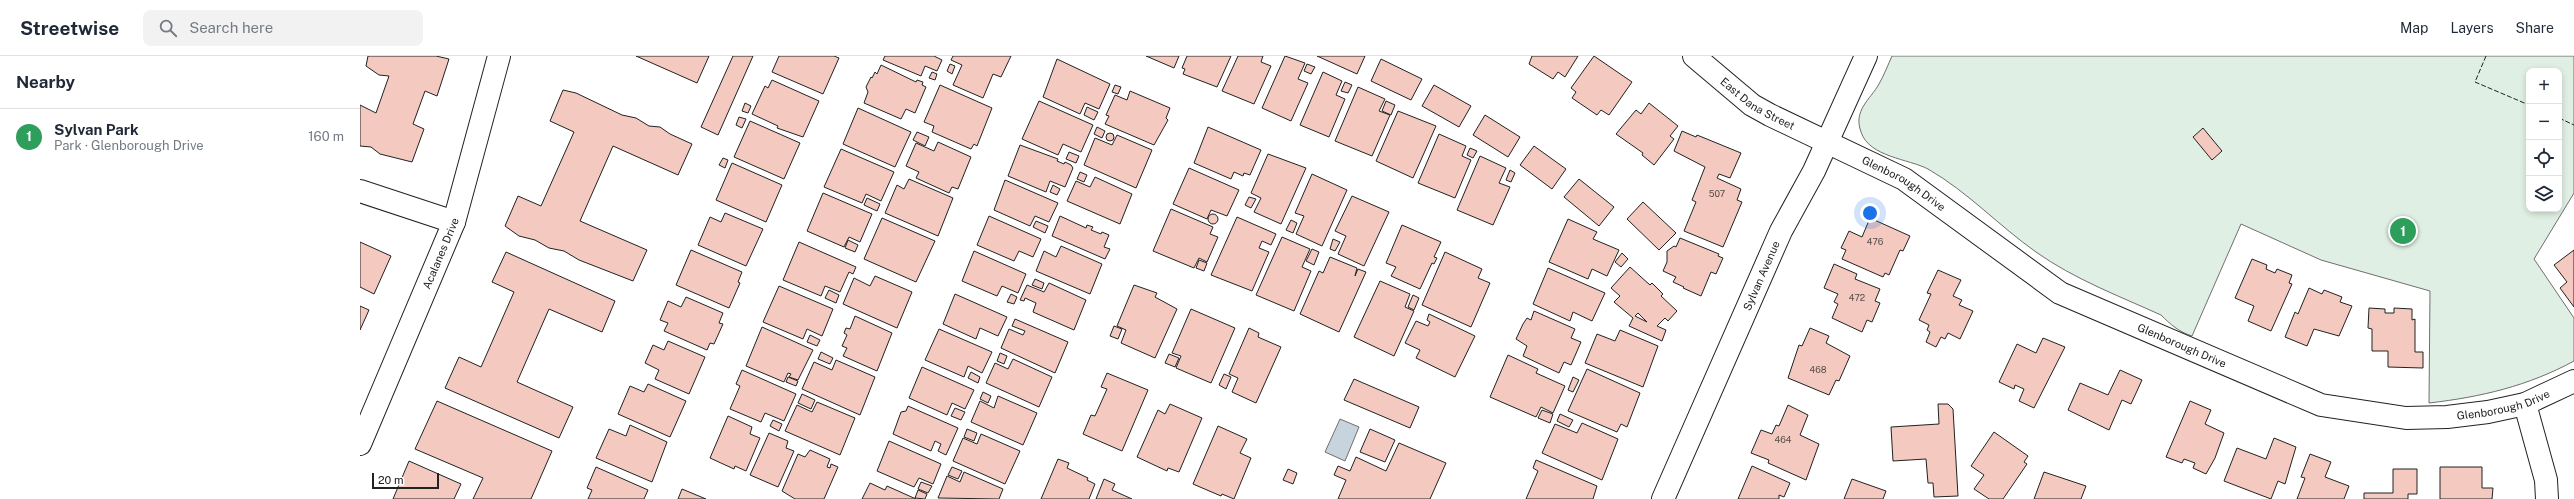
<!DOCTYPE html>
<meta charset="utf-8">
<style>
body{margin:0;font-family:"Public Sans",sans-serif;background:#f2f2f3;color:#1f2937}
.controls{position:absolute;right:12px;top:12px;display:grid;overflow:hidden;border-radius:8px;box-shadow:0 2px 6px #0003}
.controls button{width:36px;height:36px;display:grid;place-items:center;padding:0;border:0;border-bottom:1px solid #e0e1e3;background:#fff;color:#1f2937;font:20px sans-serif}
.scale{position:absolute;left:12px;bottom:10px;width:67px;box-sizing:border-box;padding-left:4px;border:2px solid #222;border-top:0;font-size:11px;line-height:14px;white-space:nowrap;color:#222;-webkit-text-stroke:3px #fff;paint-order:stroke}
.you{position:absolute;left:1510px;top:157px;width:14px;height:14px;margin:-10px;border:3px solid #fff;border-radius:50%;background:#1a73e8;box-shadow:0 0 0 6px #1a73e833}
.badge{display:grid;place-items:center;width:26px;height:26px;border-radius:50%;background:#0b8043;color:#fff;font-size:13px;font-weight:700}
.pin{position:absolute;translate:-50% -50%;border:2px solid #fff;box-shadow:0 1px 4px #0006}
.list{margin:0;padding:0;list-style:none}
h2{display:flex;justify-content:space-between;align-items:center;height:52px;margin:0;padding:0 16px;font-size:17px}
h2 small{font-size:13px;font-weight:400;color:#747a83}
.list li{display:grid;grid-template-columns:26px 1fr auto;gap:12px;align-items:center;box-sizing:border-box;height:56px;padding:0 16px;border-top:1px solid #e0e1e3}
.list b{display:block;font-size:15px;white-space:nowrap}
.list p{margin:0;font-size:13px;white-space:nowrap;color:#747a83}
.list em{font-size:13px;font-style:normal;color:#747a83}
.icon{flex:none;width:22px;height:22px;fill:none;stroke:currentColor;stroke-width:2;stroke-linecap:round;stroke-linejoin:round}
.map{position:relative;flex:none;width:2214px;height:443px;overflow:hidden}
header{display:flex;align-items:center;gap:24px;box-sizing:border-box;height:56px;padding:0 20px;background:#fff;border-bottom:1px solid #e0e1e3}
header strong{font-size:19px}
nav{display:flex;gap:22px;margin-inline-start:auto;font-size:14px}
.search{width:280px;height:36px;background:#f2f2f3;display:flex;align-items:center;gap:10px;box-sizing:border-box;padding:0 14px;border-radius:8px;color:#747a83;font-size:15px}
main{display:flex}
aside{flex:1;background:#fff}
.map>svg:first-child{display:block}
</style>
<header>
<strong>Streetwise</strong>
<div class="search"><svg class="icon" aria-label="search" viewBox="0 0 24 24"><circle cx="10" cy="10" r="6"/><path d="M15 15l6 6"/></svg>Search here</div>
<nav><a>Map</a><a>Layers</a><a>Share</a></nav>
</header>
<main>
<aside>
<h2>Nearby<small></small></h2>
<ul class="list">
<li><span class="badge" style="background:#2e9e5b">1</span><div><b>Sylvan Park</b><p>Park · Glenborough Drive</p></div><em>160 m</em></li>
</ul>
</aside>
<div class="map">
<svg width="2214" height="443" viewBox="0 0 2214 443">
<rect width="100%" height="100%" fill="#fff"/>
<!-- green -->
<path fill="#e0efe3" stroke="#6f6f6f" fill-rule="evenodd" d="M1532,0h682v137l-40,66 40,59v43c-46,25 -93,36 -145,42l1,-112 -109,-31 -80,-36 -49,112c-13,-4 -22,-12 -31,-21 -42,-19 -87,-36 -125,-63 -37,-26 -68,-60 -108,-83 -19,-10 -59,-12 -67,-37 -8,-22 9,-32 18,-48 5,-9 9,-19 13,-28zM2169,15h30v138h-30z"/>
<!-- water -->
<polygon fill="#c7d3dd" stroke="#6f6f6f" points="980,363 999,371 985,405 965,396"/>
<!-- building -->
<g fill="#f3c9c0" stroke="#222" fill-rule="evenodd">
<polygon points="8,0 76,0 89,3 77,40 65,35 53,68 64,73 52,106 20,98 11,91 0,90 0,49 16,57 29,20 19,19 6,10"/>
<polygon points="276,0 349,0 337,27"/>
<polygon points="373,0 393,0 358,79 341,71"/>
<polygon points="419,0 474,0 479,2 463,38 412,16"/>
<polygon points="525,0 574,0 582,4 577,15 565,10 561,20 523,4"/>
<polygon points="593,0 651,0 641,21 633,18 623,42 593,29 602,9 591,4"/>
<polygon points="786,0 819,0 814,12"/>
<polygon points="827,0 871,0 857,31 823,18 825,13 822,12"/>
<polygon points="878,0 903,0 901,6 911,10 894,48 862,35"/>
<polygon points="925,0 945,7 938,23 948,27 931,65 902,52"/>
<polygon points="957,0 1005,0 997,18"/>
<polygon points="1172,0 1218,0 1205,21 1198,16 1193,23 1169,8"/>
<polygon points="1234,0 1272,26 1249,59 1241,54 1237,59 1212,42 1216,36 1211,32"/>
<polygon points="697,3 750,28 739,53 725,47 720,58 683,41"/>
<polygon points="1021,3 1062,23 1051,44 1011,25"/>
<polygon points="590,8 595,10 592,18 587,15"/>
<polygon points="947,8 955,11 951,18 944,15"/>
<polygon points="521,9 556,26 557,24 563,26 562,29 566,31 555,57 546,53 541,63 504,47 508,36 506,31 511,21 512,22 515,16 517,18"/>
<polygon points="572,16 577,18 575,24 569,22"/>
<polygon points="963,16 982,25 976,39 985,43 969,81 940,69"/>
<polygon points="412,24 459,45 443,81 417,72 418,70 392,58 405,30 408,32"/>
<polygon points="985,26 992,29 988,37 981,35"/>
<polygon points="580,29 632,52 617,90 614,88 611,93 572,76 574,70 564,66"/>
<polygon points="755,29 761,31 758,38 752,36"/>
<polygon points="1074,29 1111,50 1099,71 1062,50"/>
<polygon points="998,31 1025,43 1019,55 1030,59 1012,100 975,85"/>
<polygon points="203,34 216,37 262,59 276,62 289,70 300,71 310,78 332,88 318,119 253,90 220,165 287,194 273,225 219,204 204,195 189,192 175,184 159,180 145,170 158,140 181,150 214,76 190,65"/>
<polygon points="770,35 810,52 806,62 808,64 794,89 745,68 749,60 746,59 755,39 767,44"/>
<polygon points="679,45 733,69 721,96 703,88 698,99 662,83"/>
<polygon points="1026,45 1035,49 1031,59 1022,55"/>
<polygon points="385,47 391,50 388,57 382,55"/>
<polygon points="1289,47 1318,70 1310,80 1314,83 1294,109 1282,99 1283,97 1256,78 1276,54 1281,58"/>
<polygon points="727,51 738,56 734,64 724,59"/>
<polygon points="498,52 551,76 535,111 483,88"/>
<polygon points="1038,55 1076,70 1053,122 1016,105"/>
<polygon points="1125,59 1160,81 1148,101 1113,79"/>
<polygon points="379,61 386,63 382,72 376,69"/>
<polygon points="390,65 440,87 424,123 374,101"/>
<polygon points="737,71 745,75 742,82 734,78"/>
<polygon points="848,71 901,94 890,119 884,117 883,120 874,116 871,123 834,107"/>
<polygon points="1843,72 1862,95 1852,104 1833,81"/>
<polygon points="1322,75 1336,81 1337,79 1381,97 1370,122 1359,118 1357,122 1381,133 1377,144 1382,146 1363,191 1324,175 1336,146 1332,144 1345,111 1314,95"/>
<polygon points="557,76 569,81 565,90 553,84"/>
<circle cx="750" cy="81" r="4"/>
<polygon points="1079,78 1106,90 1102,100 1111,104 1095,142 1058,127"/>
<polygon points="757,79 792,94 776,132 724,109 735,82 752,89"/>
<polygon points="578,86 611,101 598,133 592,131 589,137 556,122 559,116 546,110 556,87 574,95"/>
<polygon points="660,89 698,103 697,105 704,108 705,106 711,109 713,112 705,131 690,125 686,136 648,120"/>
<polygon points="1174,90 1206,113 1192,133 1160,109"/>
<polygon points="1110,92 1117,95 1113,102 1107,99"/>
<polygon points="481,93 534,116 521,145 506,138 502,147 464,131"/>
<polygon points="709,96 719,100 716,107 706,103"/>
<polygon points="908,98 946,112 921,168 894,156 901,142 891,137"/>
<polygon points="1120,100 1146,112 1139,127 1150,131 1133,169 1097,154"/>
<polygon points="363,102 368,104 365,112 359,109"/>
<polygon points="372,107 422,129 406,166 356,144"/>
<polygon points="829,112 879,134 867,160 851,154 847,163 813,148"/>
<polygon points="1150,114 1155,117 1151,126 1146,124"/>
<polygon points="720,116 727,119 724,126 717,123"/>
<polygon points="952,118 987,134 962,190 936,178 944,160 935,157"/>
<polygon points="735,121 772,138 760,168 707,145 716,125 730,131"/>
<polygon points="549,123 593,142 578,180 525,157 537,129 544,133"/>
<polygon points="1219,123 1254,151 1239,170 1204,141"/>
<polygon points="645,124 698,147 689,166 675,160 670,170 634,154"/>
<polygon points="693,129 700,133 697,139 690,136"/>
<polygon points="463,137 512,158 500,186 489,181 484,191 447,175"/>
<polygon points="992,140 1029,156 1004,210 978,198 986,180 975,175"/>
<polygon points="889,141 896,143 891,152 885,149"/>
<polygon points="507,142 520,148 517,155 504,149"/>
<polygon points="1283,146 1316,177 1299,194 1267,163"/>
<polygon points="811,153 853,171 850,178 858,181 847,206 839,202 834,212 793,195"/>
<polygon points="365,157 403,173 386,210 338,189 350,161 361,166"/>
<circle cx="853" cy="163" r="5"/>
<polygon points="629,160 681,183 673,201 659,195 654,205 617,189"/>
<polygon points="700,160 726,172 727,169 733,171 731,174 741,178 742,176 749,179 744,191 750,193 745,203 692,180"/>
<polygon points="877,161 916,178 911,189 902,185 899,192 909,196 892,235 851,219"/>
<polygon points="522,162 575,185 556,226 504,203"/>
<polygon points="1510,162 1550,180 1543,195 1540,194 1529,219 1525,217 1523,221 1482,203 1486,194 1481,192 1489,175 1502,181"/>
<polygon points="1208,163 1237,176 1233,183 1259,194 1247,220 1232,213 1228,223 1189,206"/>
<polygon points="931,164 937,167 933,177 926,174"/>
<polygon points="676,165 688,170 685,177 673,171"/>
<polygon points="1042,169 1081,186 1074,201 1077,202 1074,208 1072,207 1060,233 1031,220 1036,211 1026,207"/>
<polygon points="922,181 950,193 942,211 951,215 934,255 896,239"/>
<polygon points="1320,182 1359,198 1358,200 1363,202 1356,218 1351,216 1341,240 1323,232 1324,231 1313,226 1316,221 1303,215 1307,206 1307,195 1314,190 1316,191"/>
<polygon points="973,183 980,186 975,195 970,193"/>
<polygon points="488,184 498,189 495,196 485,192"/>
<polygon points="0,186 31,200 14,238 0,231"/>
<polygon points="439,186 496,211 493,218 489,216 480,236 465,230 461,240 423,224"/>
<polygon points="701,190 742,208 730,238 676,215 684,195 696,201"/>
<polygon points="952,193 959,196 954,209 946,205"/>
<polygon points="331,194 382,216 378,226 380,227 369,252 316,229"/>
<polygon points="2214,194 2214,251 2200,232 2207,226 2194,209"/>
<polygon points="614,195 666,218 658,237 642,230 637,240 602,225"/>
<polygon points="146,196 255,245 242,276 189,253 157,326 213,351 199,382 85,332 99,301 121,311 154,236 132,226"/>
<polygon points="1085,196 1122,213 1118,222 1130,227 1111,271 1062,249"/>
<polygon points="1262,197 1268,203 1261,211 1255,206"/>
<polygon points="970,201 997,212 995,220 998,213 1006,216 979,276 940,258 959,215 963,217"/>
<polygon points="1892,203 1907,209 1906,213 1915,217 1917,213 1932,219 1929,227 1932,228 1911,275 1888,265 1894,250 1875,242"/>
<polygon points="839,204 847,207 844,215 836,212"/>
<polygon points="1474,208 1497,218 1495,223 1520,233 1515,245 1520,247 1512,266 1507,264 1502,276 1472,262 1478,248 1474,246 1478,238 1464,232"/>
<path d="M1270,211l20,18 2,-2 11,11 -2,2 16,15 -9,10 -3,-3 -8,8 9,4 -4,11 -33,-15 4,-8 -19,-16 6,-6 -9,-8zM1278,257l9,9 -12,-6z"/>
<polygon points="1188,212 1245,237 1232,265 1213,256 1210,265 1173,248"/>
<polygon points="1578,214 1601,224 1593,240 1602,244 1599,249 1613,255 1600,283 1588,277 1585,283 1581,281 1576,291 1566,286 1570,276 1567,274 1569,269 1559,264 1571,238 1567,237"/>
<polygon points="515,220 552,236 537,272 483,248 494,222 510,230"/>
<polygon points="675,223 684,227 682,233 672,229"/>
<polygon points="1020,225 1050,238 1045,251 1054,255 1034,300 994,281"/>
<polygon points="689,227 726,244 714,274 673,256 676,247 665,242 664,245 660,244 667,229 684,236"/>
<polygon points="774,229 797,237 795,241 817,253 795,302 761,287 766,274 757,270"/>
<polygon points="419,230 473,253 462,280 447,273 443,283 403,266"/>
<polygon points="1949,232 1962,238 1964,234 1982,241 1980,246 1992,250 1979,280 1954,273 1947,290 1925,281 1935,256 1938,258"/>
<polygon points="469,234 479,239 476,247 465,242"/>
<polygon points="595,238 647,261 638,280 620,272 616,283 583,268"/>
<polygon points="651,238 657,241 654,248 647,246"/>
<polygon points="1053,239 1059,242 1054,254 1048,251"/>
<polygon points="326,241 363,257 359,267 363,268 354,288 350,287 347,294 304,275 308,267 300,264 308,245 321,251"/>
<polygon points="0,250 9,254 0,274"/>
<polygon points="2009,252 2025,253 2025,257 2034,257 2034,252 2052,253 2052,264 2055,263 2055,296 2063,296 2063,312 2028,311 2028,295 2012,295 2012,273 2008,272"/>
<polygon points="831,253 875,272 851,327 816,312 821,300 812,297"/>
<polygon points="1174,255 1215,273 1211,282 1221,286 1211,309 1204,306 1199,317 1163,300 1167,290 1156,283 1163,268 1167,262 1171,264"/>
<polygon points="1069,258 1115,280 1095,321 1056,302 1060,294 1045,287 1056,265 1068,270 1070,266 1067,264"/>
<polygon points="495,260 532,277 517,315 483,300 487,292 482,290 487,279 484,277 486,272 490,273"/>
<polygon points="655,263 708,286 695,317 641,292 649,273 663,279 665,275 652,270"/>
<polygon points="754,270 762,273 758,283 750,280"/>
<polygon points="402,271 453,294 438,324 429,321 431,318 428,317 424,326 386,310"/>
<polygon points="889,272 899,277 898,281 921,291 896,347 872,336 878,322 869,318"/>
<polygon points="1450,272 1469,280 1466,287 1490,300 1479,325 1476,324 1469,339 1428,322 1439,289 1442,290"/>
<polygon points="579,273 632,296 622,317 608,310 604,321 565,304"/>
<polygon points="1260,274 1298,290 1283,331 1225,307 1237,278 1255,285"/>
<polygon points="450,279 460,284 457,290 447,286"/>
<polygon points="1683,282 1705,291 1674,352 1659,345 1664,333 1655,329 1654,333 1639,326 1657,288 1676,297"/>
<polygon points="308,285 345,301 329,338 295,323 299,314 285,307 293,289 304,294"/>
<polygon points="461,296 473,302 470,308 458,303"/>
<polygon points="640,297 647,300 644,308 637,305"/>
<polygon points="809,298 819,302 815,311 805,307"/>
<polygon points="1148,299 1178,313 1176,317 1205,330 1193,357 1181,351 1176,361 1130,341"/>
<polygon points="653,303 692,321 679,351 626,327 635,307 648,313"/>
<polygon points="476,304 515,321 500,359 442,333 454,306 472,314"/>
<polygon points="562,311 614,334 605,353 592,347 587,359 549,342"/>
<polygon points="1227,313 1280,337 1267,371 1261,368 1257,376 1208,355"/>
<polygon points="382,314 436,338 424,365 405,357 401,366 370,353 380,330 376,328"/>
<polygon points="1760,314 1782,324 1771,348 1762,344 1749,374 1708,354 1720,327 1748,339"/>
<polygon points="611,316 620,321 618,327 608,322"/>
<polygon points="747,317 788,334 762,395 723,378 731,359 735,360 747,333 741,331"/>
<polygon points="864,318 871,321 866,333 859,329"/>
<polygon points="428,321 438,325 436,330 426,326"/>
<polygon points="1213,321 1219,324 1213,336 1208,334"/>
<polygon points="994,323 1059,351 1050,372 984,344"/>
<polygon points="288,328 326,345 310,381 258,358 270,330 284,336"/>
<polygon points="623,336 631,340 628,347 620,343"/>
<polygon points="442,338 455,344 451,353 438,347"/>
<polygon points="638,340 677,357 663,389 611,366 620,345 634,352"/>
<polygon points="77,345 192,395 171,443 113,443 123,422 55,393"/>
<polygon points="1830,345 1851,354 1845,368 1864,377 1855,402 1846,418 1833,412 1835,407 1824,403 1822,407 1806,401"/>
<polygon points="457,346 495,362 480,399 425,375 437,349 452,356"/>
<polygon points="810,348 842,362 819,416 808,412 807,415 777,401 798,354 805,358"/>
<polygon points="1578,348 1588,348 1593,353 1598,440 1574,441 1573,427 1568,427 1566,403 1533,405 1531,371 1579,368"/>
<polygon points="1428,349 1448,359 1440,379 1459,388 1446,424 1408,407 1409,404 1391,397 1401,374 1412,378 1416,369 1419,370"/>
<polygon points="548,350 598,372 586,399 578,395 581,388 575,385 571,395 533,378 541,356 546,355"/>
<polygon points="595,352 605,356 601,364 591,360"/>
<polygon points="1182,354 1193,358 1190,367 1178,362"/>
<polygon points="1200,358 1213,364 1209,371 1197,365"/>
<polygon points="368,360 392,371 390,378 400,382 386,415 375,410 374,413 350,402"/>
<polygon points="413,364 422,368 419,375 410,370"/>
<polygon points="1222,367 1258,383 1242,424 1182,397 1195,368 1217,377"/>
<polygon points="270,369 307,386 292,426 236,402 249,373 266,380"/>
<polygon points="858,370 887,383 880,397 891,402 874,443 862,438 861,440 833,428"/>
<polygon points="607,373 617,377 614,385 604,381"/>
<polygon points="1010,373 1035,384 1025,406 1000,396"/>
<polygon points="1634,376 1668,400 1664,406 1667,408 1643,443 1629,443 1614,433 1624,419 1611,410"/>
<polygon points="409,377 428,385 426,392 434,395 418,431 390,419"/>
<polygon points="621,378 660,395 645,428 593,405 603,382 617,388"/>
<polygon points="1914,382 1936,391 1925,428 1918,425 1911,443 1864,425 1877,392 1906,403"/>
<polygon points="529,385 581,408 573,428 559,422 554,431 517,415"/>
<polygon points="1039,387 1086,407 1070,443 978,443 986,424 974,419 978,410 990,415 996,401 1026,415"/>
<polygon points="450,394 470,403 467,411 470,412 471,408 478,411 464,443 435,443 422,435 438,398 445,401"/>
<polygon points="1950,398 1971,406 1965,421 1989,430 1984,443 1937,443 1945,422 1941,421"/>
<polygon points="698,403 709,407 707,412 728,422 727,424 735,428 729,443 681,443"/>
<polygon points="1176,404 1237,430 1233,443 1166,443 1178,415 1173,412"/>
<polygon points="49,405 101,428 94,443 33,443"/>
<polygon points="1392,410 1430,427 1424,441 1419,439 1419,443 1378,443"/>
<polygon points="236,411 288,434 284,443 228,443 232,434 227,432"/>
<polygon points="592,411 602,415 598,423 588,419"/>
<polygon points="2080,411 2122,411 2122,432 2133,432 2132,443 2080,443"/>
<polygon points="928,413 937,417 933,428 923,424"/>
<polygon points="2033,413 2057,413 2057,438 2048,438 2048,443 2004,443 2004,437 2033,437"/>
<polygon points="604,416 643,433 639,443 578,442 587,420 600,426"/>
<polygon points="1684,416 1726,430 1721,443 1674,443"/>
<polygon points="744,423 755,428 752,434 772,443 736,443"/>
<polygon points="1492,423 1526,435 1523,443 1484,443"/>
<polygon points="561,426 572,430 568,437 558,433"/>
<polygon points="510,427 525,434 527,430 556,443 502,443"/>
<polygon points="322,433 346,443 318,443"/>
<polygon points="558,434 567,438 565,443 555,442"/>
</g>
<g fill="none" stroke-linecap="round" stroke-linejoin="round">
<defs>
<g id="minor">
<path id="s1" d="M1334,0l58,49 18,10 134,64 156,114 261,112 85,13 41,-1 41,-5 37,-8 49,-23"/>
<polyline points="0,135 94,166"/>
<polyline points="2165,348 2186,424 2187,443"/>
<path id="s2" d="M0,388l94,-222 45,-166"/>
<path id="s3" d="M1303,443l118,-268 33,-60 52,-115"/>
</g>
</defs>
<!-- minor casing -->
<use href="#minor" stroke="#222" stroke-width="24"/>
<!-- minor -->
<use href="#minor" stroke="#fff" stroke-width="22"/>
<!-- fence -->
<g stroke="#222" stroke-width="1" stroke-dasharray="5 2" stroke-linecap="butt">
<polyline points="2126,0 2115,26 2169,49"/>
<polyline points="2199,62 2214,69"/>
</g>
</g>
<g text-anchor="middle" stroke-width="3" stroke-linejoin="round" paint-order="stroke">
<!-- number labels -->
<g font-size="9" fill="#564c4a">
<text x="1357" y="141">507</text>
<text x="1515" y="189">476</text>
<text x="1497" y="245">472</text>
<text x="1458" y="317">468</text>
<text x="1423" y="387">464</text>
</g>
<!-- street labels -->
<g font-size="11" fill="#222" stroke="#fff">
<text dy="4" stroke="none"><textPath href="#s1" startOffset="80">East Dana Street</textPath></text>
<text dy="4" stroke="none"><textPath href="#s1" startOffset="247">Glenborough Drive</textPath></text>
<text dy="4" stroke="none"><textPath href="#s2" startOffset="207">Acalanes Drive</textPath></text>
<text dy="4" stroke="none"><textPath href="#s3" startOffset="244">Sylvan Avenue</textPath></text>
<text dy="4" stroke="none"><textPath href="#s1" startOffset="571">Glenborough Drive</textPath></text>
<text dy="4" stroke="none"><textPath href="#s1" startOffset="907">Glenborough Drive</textPath></text>
</g>
</g>
</svg>
<div class="controls">
<button>+</button>
<button>−</button>
<button><svg class="icon" aria-label="locate" viewBox="0 0 24 24"><circle cx="12" cy="12" r="6"/><path d="M12 2v4M12 18v4M2 12h4M18 12h4"/></svg></button>
<button><svg class="icon" aria-label="layers" viewBox="0 0 24 24"><path d="M12 4l9 5-9 5-9-5zM3 14l9 5 9-5"/></svg></button>
</div>
<div class="scale">20 m</div>
<div class="you"></div>
<div class="pin badge" style="left:2043px;top:175px;background:#2e9e5b">1</div>
</div>
</main>
